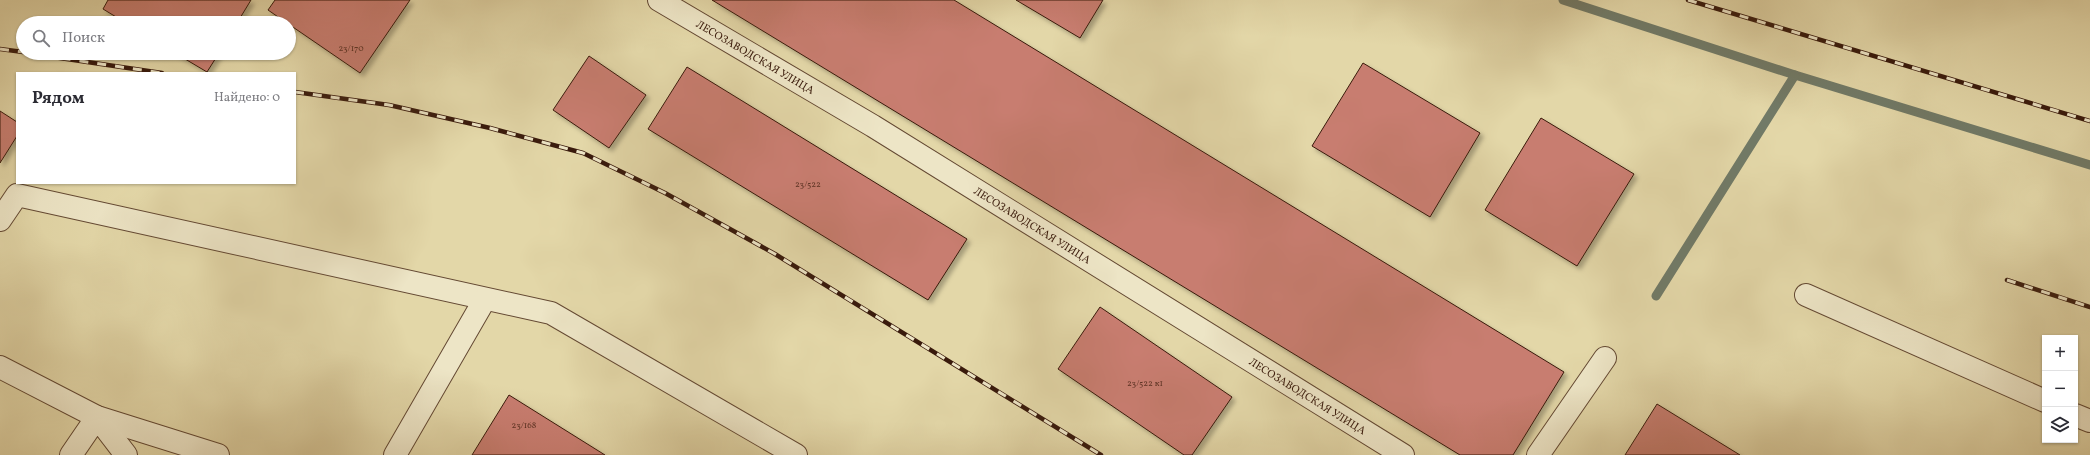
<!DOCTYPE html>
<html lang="ru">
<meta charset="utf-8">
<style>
body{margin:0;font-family:Vollkorn,serif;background:#f7f7f7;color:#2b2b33}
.controls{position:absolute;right:12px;bottom:12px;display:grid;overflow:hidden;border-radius:0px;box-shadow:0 1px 3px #0004}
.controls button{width:36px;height:36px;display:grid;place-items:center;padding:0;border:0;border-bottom:1px solid #e1e1e2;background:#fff;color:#2b2b33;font:20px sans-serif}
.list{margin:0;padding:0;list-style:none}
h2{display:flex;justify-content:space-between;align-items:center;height:52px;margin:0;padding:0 16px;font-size:17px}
h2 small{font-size:13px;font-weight:400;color:#7c7c81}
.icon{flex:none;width:22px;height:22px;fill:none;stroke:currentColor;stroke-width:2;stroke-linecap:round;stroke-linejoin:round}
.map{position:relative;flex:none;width:2090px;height:455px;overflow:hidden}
.search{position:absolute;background:#fff;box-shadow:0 1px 3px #0004;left:16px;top:16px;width:280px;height:44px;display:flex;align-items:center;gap:10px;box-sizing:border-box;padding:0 14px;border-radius:22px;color:#7c7c81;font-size:15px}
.panel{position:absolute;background:#fff;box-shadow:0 1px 3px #0004;left:16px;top:72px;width:280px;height:112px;border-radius:0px}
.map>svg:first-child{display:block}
</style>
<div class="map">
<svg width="2090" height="455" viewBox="0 0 2090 455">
<defs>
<filter id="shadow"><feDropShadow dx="3.5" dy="3.5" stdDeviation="2" flood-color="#0004"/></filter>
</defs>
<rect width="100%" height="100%" fill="#e3d7a8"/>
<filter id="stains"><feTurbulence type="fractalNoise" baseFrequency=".005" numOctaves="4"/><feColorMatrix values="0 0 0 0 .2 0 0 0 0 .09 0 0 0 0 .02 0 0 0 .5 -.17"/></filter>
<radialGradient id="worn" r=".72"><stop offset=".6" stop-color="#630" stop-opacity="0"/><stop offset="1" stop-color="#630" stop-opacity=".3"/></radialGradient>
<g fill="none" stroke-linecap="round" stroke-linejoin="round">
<!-- stream -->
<g stroke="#717a67" stroke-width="9">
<polyline points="1563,0 1795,75 2090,165"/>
<polyline points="1656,296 1795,75"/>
</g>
</g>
<!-- building -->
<g fill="#c87d6f" stroke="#391a0c" filter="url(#shadow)">
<polygon points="108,0 251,0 237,23 126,23 103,9"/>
<polygon points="275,0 410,0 360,73 268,10"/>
<polygon points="712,0 954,0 1564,372 1513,455 1460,455"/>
<polygon points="1016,0 1103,0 1080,38"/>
<polygon points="175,53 219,53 207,72"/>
<polygon points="589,56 646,95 609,148 553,110"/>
<polygon points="1363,63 1480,133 1430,217 1312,146"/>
<polygon points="687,67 967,239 928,300 648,129"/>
<polygon points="0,111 17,122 17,136 0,163"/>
<polygon points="1541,118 1634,174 1577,266 1485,210"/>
<polygon points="1100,307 1232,397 1192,455 1184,455 1058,369"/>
<polygon points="509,395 605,455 472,455"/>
<polygon points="1657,404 1740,455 1625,455"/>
</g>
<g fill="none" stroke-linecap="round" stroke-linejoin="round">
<defs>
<g id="minor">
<path id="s1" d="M659,0l214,126 530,329"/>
<polyline points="0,220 17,195 551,313 796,455"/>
<polyline points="1806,295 2045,401"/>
<polyline points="0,367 97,417 218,455"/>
<polyline points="2075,415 2090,421"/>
<polyline points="71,455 97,417 126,455"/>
<polyline points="395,455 485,299"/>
<polyline points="1538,455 1605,358"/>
</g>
</defs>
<!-- minor casing -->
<use href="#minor" stroke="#644933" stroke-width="24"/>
<!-- minor -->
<use href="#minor" stroke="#ede5c6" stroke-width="22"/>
<defs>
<g id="rail">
<polyline points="1688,0 2090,121"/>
<polyline points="0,49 23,52"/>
<polyline points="26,53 162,73"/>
<polyline points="295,92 389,105 490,128 583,153 665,193 775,254 1101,455"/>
<polyline points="2007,280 2090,307"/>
</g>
</defs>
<!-- rail casing -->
<use href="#rail" stroke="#391a0c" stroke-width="4.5"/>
<!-- rail -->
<use href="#rail" stroke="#ede5c6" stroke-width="3" stroke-dasharray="9" stroke-linecap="butt"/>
</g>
<g text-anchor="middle" stroke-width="3" stroke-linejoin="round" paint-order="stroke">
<!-- number labels -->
<g font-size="9" fill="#5d3325">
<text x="351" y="51">23/170</text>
<text x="808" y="187">23/522</text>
<text x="1145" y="386">23/522 к1</text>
<text x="524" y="428">23/168</text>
</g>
<!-- street labels -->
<g font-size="11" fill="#391a0c" stroke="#ede5c6">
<text dy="4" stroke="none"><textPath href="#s1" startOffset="112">ЛЕСОЗАВОДСКАЯ УЛИЦА</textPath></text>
<text dy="4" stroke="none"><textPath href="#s1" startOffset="436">ЛЕСОЗАВОДСКАЯ УЛИЦА</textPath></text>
<text dy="4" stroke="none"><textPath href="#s1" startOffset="760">ЛЕСОЗАВОДСКАЯ УЛИЦА</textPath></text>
</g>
</g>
<rect width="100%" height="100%" filter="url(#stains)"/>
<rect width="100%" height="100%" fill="url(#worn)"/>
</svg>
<div class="controls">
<button>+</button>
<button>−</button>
<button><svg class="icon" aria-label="layers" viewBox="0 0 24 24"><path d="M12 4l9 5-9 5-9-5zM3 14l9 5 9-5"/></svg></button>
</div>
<div class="search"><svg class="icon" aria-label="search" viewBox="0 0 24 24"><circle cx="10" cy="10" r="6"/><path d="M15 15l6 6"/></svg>Поиск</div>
<section class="panel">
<h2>Рядом<small>Найдено: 0</small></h2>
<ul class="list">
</ul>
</section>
</div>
